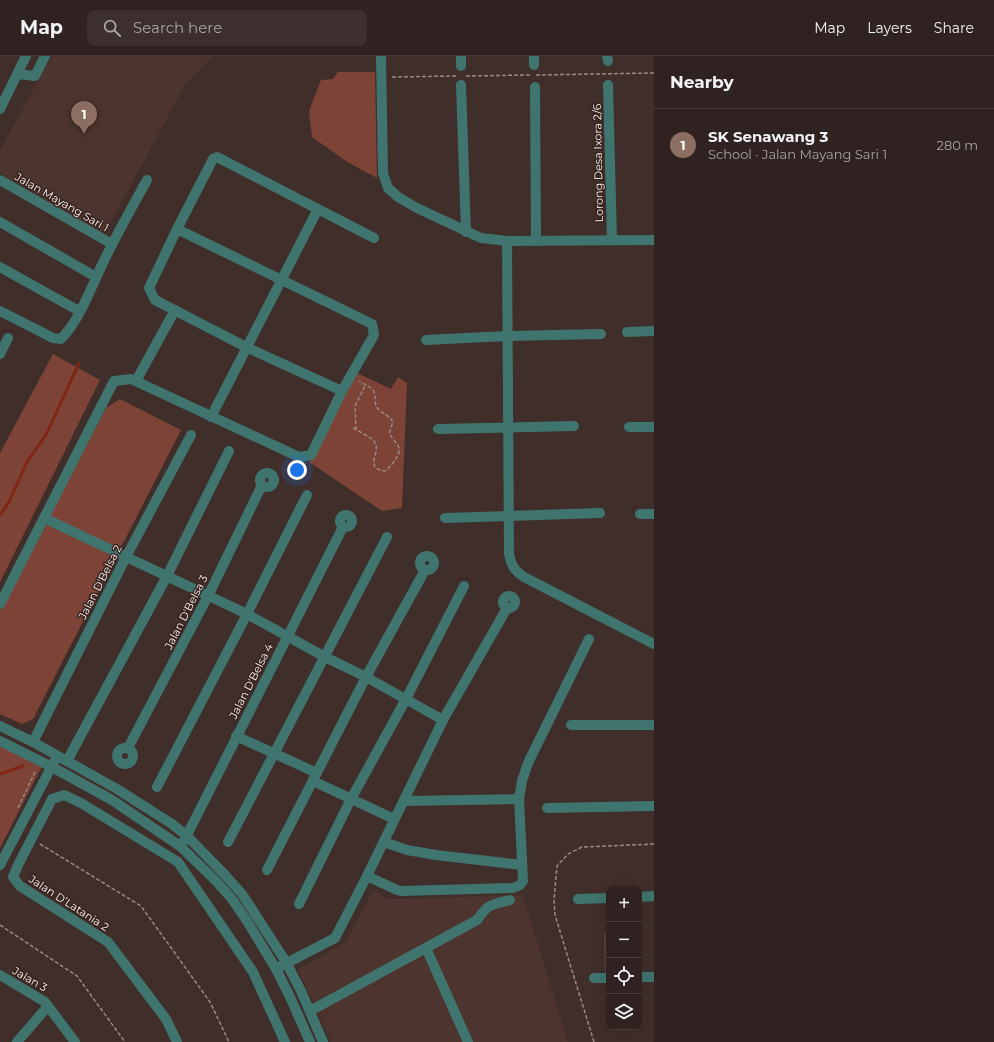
<!DOCTYPE html>
<meta charset="utf-8">
<style>
body{margin:0;font-family:Montserrat,sans-serif;background:#3c2f2d;color:#f1f3f6}
.controls{position:absolute;right:12px;bottom:12px;display:grid;overflow:hidden;border-radius:8px;box-shadow:0 4px 16px #0002}
.controls button{width:36px;height:36px;display:grid;place-items:center;padding:0;border:0;border-bottom:1px solid #4b3f3e;background:#302220;color:#f1f3f6;font:20px sans-serif}
.you{position:absolute;left:297px;top:414px;width:14px;height:14px;margin:-10px;border:3px solid #fff;border-radius:50%;background:#1a73e8;box-shadow:0 0 0 6px #1a73e833}
.badge{display:grid;place-items:center;width:26px;height:26px;border-radius:50%;background:#b45309;color:#fff;font-size:13px;font-weight:700}
.pin{position:absolute;translate:-50% -33px;filter:drop-shadow(0 1px 2px #0008)}
.pin::after{content:'';position:absolute;top:21px;width:14px;height:12px;background:inherit;clip-path:polygon(0 0,100% 0,50% 100%)}
.list{margin:0;padding:0;list-style:none}
h2{display:flex;justify-content:space-between;align-items:center;height:52px;margin:0;padding:0 16px;font-size:17px}
h2 small{font-size:13px;font-weight:400;color:#a8a4a5}
.list li{display:grid;grid-template-columns:26px 1fr auto;gap:12px;align-items:center;box-sizing:border-box;height:72px;padding:0 16px;border-top:1px solid #4b3f3e}
.list b{display:block;font-size:15px;white-space:nowrap}
.list p{margin:0;font-size:13px;white-space:nowrap;color:#a8a4a5}
.list em{font-size:13px;font-style:normal;color:#a8a4a5}
.icon{flex:none;width:22px;height:22px;fill:none;stroke:currentColor;stroke-width:2;stroke-linecap:round;stroke-linejoin:round}
.map{position:relative;flex:none;width:654px;height:986px;overflow:hidden}
header{display:flex;align-items:center;gap:24px;box-sizing:border-box;height:56px;padding:0 20px;background:#302220;border-bottom:1px solid #4b3f3e}
header strong{font-size:19px}
nav{display:flex;gap:22px;margin-inline-start:auto;font-size:14px}
.search{width:280px;height:36px;background:#3c2f2d;display:flex;align-items:center;gap:10px;box-sizing:border-box;padding:0 14px;border-radius:8px;color:#a8a4a5;font-size:15px}
main{display:flex}
aside{flex:1;background:#302220}
.map>svg:first-child{display:block}
</style>
<header>
<strong>Map</strong>
<div class="search"><svg class="icon" aria-label="search" viewBox="0 0 24 24"><circle cx="10" cy="10" r="6"/><path d="M15 15l6 6"/></svg>Search here</div>
<nav><a>Map</a><a>Layers</a><a>Share</a></nav>
</header>
<main>
<div class="map">
<svg width="654" height="986" viewBox="0 0 654 986">
<rect width="100%" height="100%" fill="#402e2a"/>
<!-- built -->
<g fill="#4d342e">
<polygon points="52,0 213,0 185,29 104,179 0,117 0,94"/>
<polygon points="373,834 389,843 523,839 568,986 331,986 298,913 345,887"/>
</g>
<!-- green -->
<g fill="#7d4336">
<polygon points="338,16 375,16 377,122 349,107 312,81 309,55 321,24 333,23"/>
<polygon points="53,298 100,324 0,526 0,397"/>
<polygon points="357,317 391,333 398,321 407,327 402,452 382,455 309,406"/>
<polygon points="120,343 181,374 33,663 22,668 0,658 0,555 106,352"/>
<polygon points="0,690 42,710 0,792"/>
</g>
<g fill="none" stroke-linecap="round" stroke-linejoin="round">
<!-- stream -->
<g stroke="#812615" stroke-width="3">
<polyline points="0,459 9,446 27,406 47,377 79,307"/>
<polyline points="0,718 23,710"/>
</g>
</g>
<!-- building -->
<polygon fill="#57433f" points="604,877 609,877 609,918 605,918"/>
<g fill="none" stroke-linecap="round" stroke-linejoin="round">
<!-- path -->
<g stroke="#998986" stroke-width="1.5" stroke-dasharray="4 2" stroke-linecap="butt">
<polyline points="536,19 654,17"/>
<polyline points="466,20 532,19"/>
<polyline points="392,21 456,20"/>
<path d="M353,372c5,3 18,9 21,13 9,10 -12,27 11,30 5,-3 16,-17 14,-23 -2,-5 -7,-9 -9,-14 -1,-4 2,-8 3,-12 -4,-7 -10,-8 -15,-13 -5,-5 -1,-13 -5,-19 -3,-4 -10,-6 -14,-9"/>
<polyline points="356,374 355,350 365,330"/>
<polyline points="18,752 36,714"/>
<polyline points="40,788 141,850 210,946 229,986"/>
<polyline points="0,869 77,920 125,986"/>
<polyline points="594,986 555,859 554,844 557,810 568,798 582,791 654,788"/>
</g>
<!-- minor -->
<g stroke="#3f746f" stroke-width="10">
<polyline points="381,0 383,117 388,132 398,141 417,152 481,182 507,185 654,184"/>
<polyline points="461,0 461,10"/>
<polyline points="534,0 534,9"/>
<polyline points="607,0 608,5"/>
<polyline points="18,18 35,20 45,0"/>
<polyline points="461,29 466,176"/>
<polyline points="608,29 612,184"/>
<polyline points="535,31 536,185"/>
<polyline points="0,53 26,0"/>
<polyline points="0,124 112,188"/>
<polyline points="0,166 96,221"/>
<path d="M507,185l2,313c3,13 5,16 15,23l130,67"/>
<polyline points="0,211 79,255"/>
<path d="M0,255l53,27 8,1c18,-18 29,-49 40,-72 14,-30 30,-58 46,-87"/>
<polyline points="627,276 654,275"/>
<polyline points="426,284 507,280 601,278"/>
<polyline points="0,298 8,282"/>
<polyline points="136,325 175,254"/>
<polyline points="342,335 246,291 155,244 149,232 177,173 213,103 217,101 374,182"/>
<polyline points="211,361 318,153"/>
<polyline points="629,371 654,371"/>
<polyline points="438,373 574,370"/>
<circle cx="267" cy="424" r="7"/>
<polyline points="640,458 654,458"/>
<circle cx="346" cy="465" r="6"/>
<polyline points="44,462 247,558 325,601 366,621 443,664"/>
<polyline points="445,462 600,457"/>
<circle cx="427" cy="507" r="7"/>
<circle cx="509" cy="546" r="6"/>
<polyline points="0,548 114,325 131,323 299,401 311,399 342,335 374,279 372,268 177,173"/>
<polyline points="571,669 654,669"/>
<polyline points="0,670 33,686 117,733 172,768 187,780 225,819 242,838 286,906 301,935 323,986"/>
<polyline points="236,680 317,717"/>
<polyline points="0,685 52,711 112,744 180,790 217,826 232,843 247,865 276,913 290,941 310,986"/>
<polyline points="33,686 126,501 191,379"/>
<circle cx="125" cy="700" r="8"/>
<polyline points="128,692 208,540 262,429"/>
<polyline points="67,705 167,520 229,395"/>
<polyline points="313,725 394,763"/>
<polyline points="157,731 247,558 307,439"/>
<polyline points="404,745 519,743 522,725 528,707 589,583"/>
<polyline points="547,752 654,750"/>
<polyline points="184,785 343,471"/>
<polyline points="228,786 387,481"/>
<polyline points="384,786 407,794 436,799 522,809"/>
<polyline points="0,809 54,706"/>
<polyline points="267,814 366,621 425,514"/>
<polyline points="367,820 397,834 401,835 513,832 520,829 523,825 519,743"/>
<polyline points="639,841 654,840"/>
<polyline points="578,843 609,842"/>
<polyline points="299,848 351,743 406,643 464,530"/>
<polyline points="426,892 468,986"/>
<polyline points="281,910 335,882 367,820 443,664 507,552"/>
<polyline points="0,919 45,946 75,986"/>
<polyline points="639,921 654,921"/>
<polyline points="594,922 609,922"/>
<path d="M310,955l167,-91c12,-17 14,-15 33,-20"/>
<polyline points="17,986 48,950"/>
<polyline points="177,986 166,963 108,886 20,830 13,821 18,809 52,743 64,739 81,747 178,806 253,916 285,986"/>
</g>
</g>
<g text-anchor="middle" stroke-width="3" stroke-linejoin="round" paint-order="stroke">
<!-- street labels -->
<g font-size="11" fill="#fdf0ee" stroke="#362420">
<text transform="translate(598 107) rotate(-91)" y="4">Lorong Desa Ixora 2/6</text>
<text transform="translate(62 146) rotate(30)" y="4">Jalan Mayang Sari 1</text>
<text transform="translate(100 526) rotate(-63)" y="4">Jalan D'Belsa 2</text>
<text transform="translate(186 556) rotate(-63)" y="4">Jalan D'Belsa 3</text>
<text transform="translate(251 625) rotate(-63)" y="4">Jalan D'Belsa 4</text>
<text transform="translate(69 847) rotate(33)" y="4">Jalan D’Latania 2</text>
<text transform="translate(30 923) rotate(30)" y="4">Jalan 3</text>
</g>
</g>
</svg>
<div class="controls">
<button>+</button>
<button>−</button>
<button><svg class="icon" aria-label="locate" viewBox="0 0 24 24"><circle cx="12" cy="12" r="6"/><path d="M12 2v4M12 18v4M2 12h4M18 12h4"/></svg></button>
<button><svg class="icon" aria-label="layers" viewBox="0 0 24 24"><path d="M12 4l9 5-9 5-9-5zM3 14l9 5 9-5"/></svg></button>
</div>
<div class="you"></div>
<div class="pin badge" style="left:84px;top:78px;background:#8d6e63">1</div>
</div>
<aside>
<h2>Nearby<small></small></h2>
<ul class="list">
<li><span class="badge" style="background:#8d6e63">1</span><div><b>SK Senawang 3</b><p>School · Jalan Mayang Sari 1</p></div><em>280 m</em></li>
</ul>
</aside>
</main>
